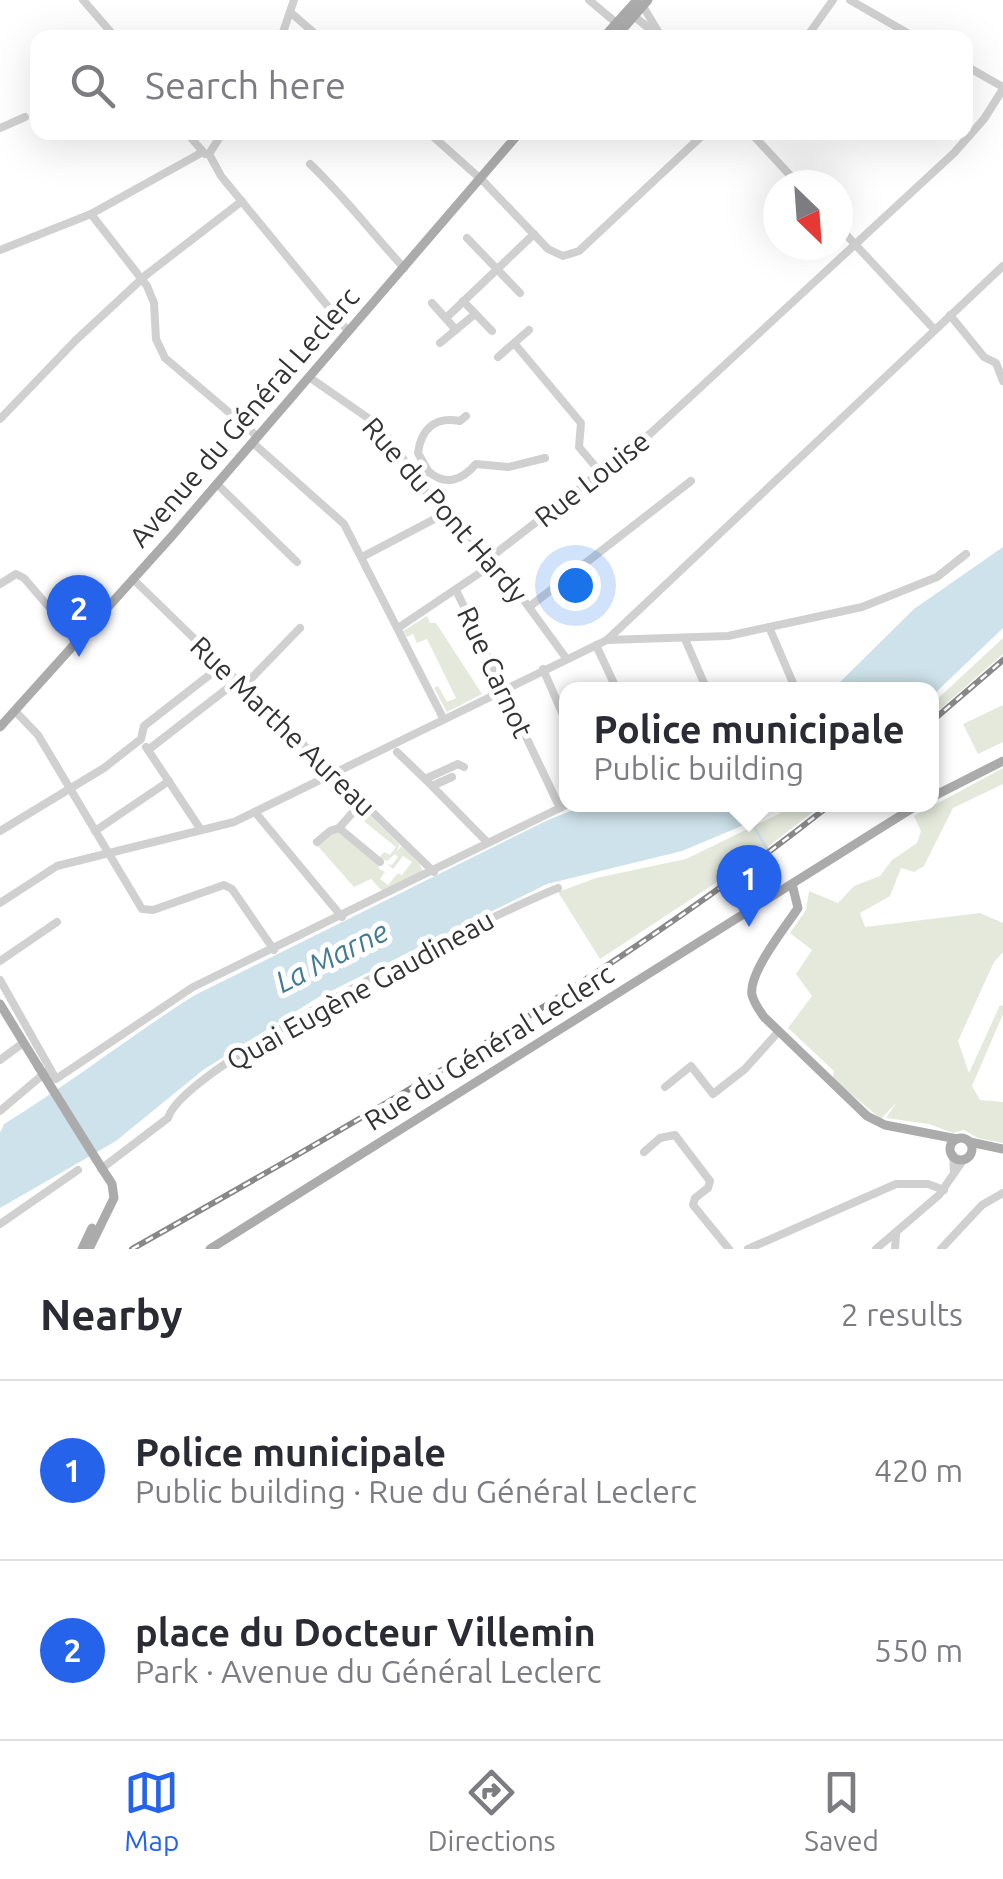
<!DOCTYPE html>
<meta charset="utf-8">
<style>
body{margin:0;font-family:Ubuntu,sans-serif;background:#f7f7f7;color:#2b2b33}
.compass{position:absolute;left:763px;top:170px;width:90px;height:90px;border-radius:50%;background:#fff;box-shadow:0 10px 40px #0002;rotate:155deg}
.you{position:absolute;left:575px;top:585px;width:35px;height:35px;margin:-25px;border:8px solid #fff;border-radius:50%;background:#1a73e8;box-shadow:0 0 0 15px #1a73e833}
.badge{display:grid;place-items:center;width:65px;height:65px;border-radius:50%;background:#2563eb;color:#fff;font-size:32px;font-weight:700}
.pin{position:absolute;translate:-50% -82px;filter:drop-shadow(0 2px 5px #0008)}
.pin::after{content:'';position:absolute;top:52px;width:35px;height:30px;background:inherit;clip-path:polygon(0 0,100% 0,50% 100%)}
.popup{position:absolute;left:559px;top:682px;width:380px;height:130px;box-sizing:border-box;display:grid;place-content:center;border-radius:20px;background:#fff;filter:drop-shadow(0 2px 8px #0005);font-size:32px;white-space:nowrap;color:#7c7c81}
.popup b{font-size:38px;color:#2b2b33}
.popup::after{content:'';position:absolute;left:50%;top:100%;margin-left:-20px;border:20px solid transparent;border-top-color:#fff}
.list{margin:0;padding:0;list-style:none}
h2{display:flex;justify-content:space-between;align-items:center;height:130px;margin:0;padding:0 40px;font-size:42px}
h2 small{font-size:32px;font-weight:400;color:#7c7c81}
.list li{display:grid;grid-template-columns:65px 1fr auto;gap:30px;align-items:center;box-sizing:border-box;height:180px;padding:0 40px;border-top:2px solid #e1e1e2}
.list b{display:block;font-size:38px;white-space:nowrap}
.list p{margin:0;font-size:32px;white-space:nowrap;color:#7c7c81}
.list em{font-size:32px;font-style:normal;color:#7c7c81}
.icon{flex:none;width:55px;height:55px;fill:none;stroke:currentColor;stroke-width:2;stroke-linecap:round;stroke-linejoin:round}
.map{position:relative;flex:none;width:1003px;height:1249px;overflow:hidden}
.search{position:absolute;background:#fff;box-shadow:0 10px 40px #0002;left:30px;right:30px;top:30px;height:110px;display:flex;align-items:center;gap:25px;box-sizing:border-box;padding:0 35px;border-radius:20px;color:#7c7c81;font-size:38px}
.sheet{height:490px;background:#fff}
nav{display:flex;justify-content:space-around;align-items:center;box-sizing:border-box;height:140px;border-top:2px solid #e1e1e2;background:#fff;font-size:28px;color:#7c7c81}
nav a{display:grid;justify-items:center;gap:5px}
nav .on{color:#2563eb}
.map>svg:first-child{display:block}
</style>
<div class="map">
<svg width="1003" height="1249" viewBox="0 0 1003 1249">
<rect width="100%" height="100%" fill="#fff"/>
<!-- green -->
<g fill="#e4e9dc">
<polygon points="427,616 430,623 436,623 482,694 447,712 434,688 438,686 447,702 456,698 427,639 417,643 413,634 407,637 403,631"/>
<polygon points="1003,638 1003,654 932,716 932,704"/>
<polygon points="1003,705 1003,742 978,754 963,724"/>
<polygon points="1003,768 1003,784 953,808 924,866 914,872 901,868 890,896 860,913 865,927 980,913 1003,923 1003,952 994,962 958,1041 969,1073 1000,1005 1003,1006 1003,1014 972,1086 980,1100 1003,1102 1003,1143 978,1138 964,1130 953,1133 929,1124 886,1118 897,1102 881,1119 833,1079 834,1071 788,1028 812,996 796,974 812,950 790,933 806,910 809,891 838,903 854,886 880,876 892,860 917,843 921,831 914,816"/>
<polygon points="797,805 822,805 752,859 600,959 558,892 596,878 686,859"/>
<polygon points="362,808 400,845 396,852 402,846 420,864 423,873 383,892 371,879 354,887 317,845 330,832 338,832 380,864 378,868 385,872 380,879 388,885 398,873 402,875 412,862 403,856 393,869 388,864 392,865 398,857 395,854 387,861 379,858 384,852 390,855 396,847 355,814"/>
</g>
<!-- water -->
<g fill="#cde2ea">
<polygon points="1003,547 1003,628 932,696 932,690 833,689 914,609"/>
<path d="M586,805h194l-29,17 -69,29 -135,33 -230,114 -114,72 -87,71 -116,67v-75l4,-9c66,-40 126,-88 191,-129l353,-175z"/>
</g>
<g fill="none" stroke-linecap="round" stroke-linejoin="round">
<!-- stream -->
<polyline stroke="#cde2ea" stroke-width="2.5" points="750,820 767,849"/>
<!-- minor -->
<g stroke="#d0d0d0" stroke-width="8">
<polyline points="83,0 116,38"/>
<polyline points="589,0 620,26"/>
<polyline points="850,0 916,38"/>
<polyline points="641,3 662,38"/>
<polyline points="290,12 320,38"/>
<polyline points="631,14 655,33"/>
<polyline points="281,38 294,0"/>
<polyline points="806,38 833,0"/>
<polyline points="966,66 1003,87"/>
<polyline points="0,128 25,117"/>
<polyline points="186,132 205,154"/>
<polyline points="428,132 484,182 548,249 563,256 579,251 706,132"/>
<polyline points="750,132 799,185"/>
<polyline points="209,154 221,176 348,331"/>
<polyline points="209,154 223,132"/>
<path d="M310,164c34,32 62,69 94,104"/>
<polyline points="91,214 147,286 154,303 156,339 165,358 258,437"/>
<polyline points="838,226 934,329"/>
<polyline points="467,238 520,293"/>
<polyline points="0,250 91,214 201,153"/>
<polyline points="463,301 492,331"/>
<polyline points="432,303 456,330"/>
<polyline points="950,315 984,357 996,363 1003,381"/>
<polyline points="446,318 534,234"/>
<polyline points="440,343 475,314"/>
<polyline points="514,343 581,423 579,447 600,472"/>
<polyline points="498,357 529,330"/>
<polyline points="309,377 381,427 431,499 496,562 566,658"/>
<polyline points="0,419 76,340 146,275 242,201"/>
<polyline points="253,443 344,524 443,718"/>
<path d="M428,471l-10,-18c3,-24 17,-37 42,-32l6,-5"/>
<path d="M417,479l11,-8c18,16 34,9 48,-7l32,3 37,-9"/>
<polyline points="217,484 297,562"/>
<polyline points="362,557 446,513"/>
<polyline points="491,557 651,433 954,153 984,119 1003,89"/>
<polyline points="133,579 434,872"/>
<polyline points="0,584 16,574 24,578 78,641"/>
<polyline points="456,590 560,808"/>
<polyline points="529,607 691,481"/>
<polyline points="769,627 796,690"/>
<polyline points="398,628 496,562"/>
<polyline points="685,639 707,690"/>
<polyline points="607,640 728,636 862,607 937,577 966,554"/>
<polyline points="596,645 617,690"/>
<polyline points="543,669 566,722"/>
<polyline points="243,687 300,628"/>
<polyline points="15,711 38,735 142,909 153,910 224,885 232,889 274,950"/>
<polyline points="146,747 201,830"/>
<polyline points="148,750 237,681"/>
<polyline points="397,752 425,779"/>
<polyline points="452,777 432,786 487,842"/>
<polyline points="432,786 425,779 458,764 464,767"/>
<polyline points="362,802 339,828 380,862"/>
<polyline points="255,812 342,917"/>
<polyline points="0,831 104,768 141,739 144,726 221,666"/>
<polyline points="95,831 169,781"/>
<polyline points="317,842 330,831 339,828"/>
<polyline points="0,903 57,866 234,822 607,640 1003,266"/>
<polyline points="0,961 57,922"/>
<polyline points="0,980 56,1079 193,987 568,804"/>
<polyline points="0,1060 23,1043"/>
<polyline points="665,1087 691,1066 713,1094 745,1069 779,1031"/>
<polyline points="0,1111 46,1072"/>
<polyline points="644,1152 660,1138 675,1135 710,1181 708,1188 695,1198 693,1205 729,1249"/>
<polyline points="953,1155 954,1173"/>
<path d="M101,1169l67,-51c16,-54 326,-204 390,-230"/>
<polyline points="0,1224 78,1170"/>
<polyline points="748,1249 896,1184 928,1184 944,1190"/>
<polyline points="876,1249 939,1195 964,1159"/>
<polyline points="895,1249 896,1234"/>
<polyline points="941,1249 982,1205 1003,1193"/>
</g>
<!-- major -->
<g stroke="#ababab" stroke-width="9">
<polyline points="603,38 637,0"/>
<polyline points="615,38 648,0"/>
<polyline points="0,727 172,536 520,132"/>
<polyline points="932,797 1003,761"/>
<path d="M792,884l6,24c-13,20 -50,65 -46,87 2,8 7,15 12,22l103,99 18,9 72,14"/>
<polyline points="0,1004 38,1066"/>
<circle cx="961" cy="1149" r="11"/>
<polyline points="970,1142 1003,1149"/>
<polyline points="82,1249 92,1228"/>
<polyline points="89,1249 114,1198 112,1184 96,1159"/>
<polyline points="210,1249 919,804"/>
</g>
<defs>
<g id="rail">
<polyline points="932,721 1003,660"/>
<path d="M132,1249c240,-136 483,-273 699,-445"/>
</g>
</defs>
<!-- rail casing -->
<use href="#rail" stroke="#888" stroke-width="6"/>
<!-- rail -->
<use href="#rail" stroke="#fff" stroke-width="2.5" stroke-dasharray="8" stroke-linecap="butt"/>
<!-- major-bridge -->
<polyline stroke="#ababab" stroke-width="9" points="38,1066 96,1159"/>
</g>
<g text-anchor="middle" stroke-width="10" stroke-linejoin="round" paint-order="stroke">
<!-- street labels -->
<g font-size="28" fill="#333" stroke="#fff">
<text transform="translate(244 417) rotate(-49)" y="10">Avenue du Général Leclerc</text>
<text transform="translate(592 479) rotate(-38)" y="10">Rue Louise</text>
<text transform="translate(445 510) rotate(49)" y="10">Rue du Pont Hardy</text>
<text transform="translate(495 672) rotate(65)" y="10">Rue Carnot</text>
<text transform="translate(283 726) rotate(44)" y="10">Rue Marthe Aureau</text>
<text transform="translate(360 990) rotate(-29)" y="10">Quai Eugène Gaudineau</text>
<text transform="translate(489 1047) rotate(-32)" y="10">Rue du Général Leclerc</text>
</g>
<!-- water labels -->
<g font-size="30" font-style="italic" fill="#437b92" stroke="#fff">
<text transform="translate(332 957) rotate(-27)" y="10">La Marne</text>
</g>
</g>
</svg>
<svg class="compass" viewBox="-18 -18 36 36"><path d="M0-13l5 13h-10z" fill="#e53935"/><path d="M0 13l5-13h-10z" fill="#7c7c81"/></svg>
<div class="you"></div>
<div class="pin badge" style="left:749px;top:927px">1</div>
<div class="popup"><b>Police municipale</b>Public building</div>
<div class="pin badge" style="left:79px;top:657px">2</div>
<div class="search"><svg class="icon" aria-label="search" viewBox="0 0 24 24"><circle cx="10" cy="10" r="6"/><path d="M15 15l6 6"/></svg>Search here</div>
</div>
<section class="sheet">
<h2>Nearby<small>2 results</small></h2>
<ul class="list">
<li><span class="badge">1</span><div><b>Police municipale</b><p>Public building · Rue du Général Leclerc</p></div><em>420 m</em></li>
<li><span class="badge">2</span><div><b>place du Docteur Villemin</b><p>Park · Avenue du Général Leclerc</p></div><em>550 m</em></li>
</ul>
</section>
<nav>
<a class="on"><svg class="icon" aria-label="map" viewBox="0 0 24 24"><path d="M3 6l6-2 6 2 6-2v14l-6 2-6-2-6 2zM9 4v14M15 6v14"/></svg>Map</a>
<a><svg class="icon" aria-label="directions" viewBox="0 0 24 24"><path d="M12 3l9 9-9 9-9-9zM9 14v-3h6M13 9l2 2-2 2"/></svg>Directions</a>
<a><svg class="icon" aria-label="saved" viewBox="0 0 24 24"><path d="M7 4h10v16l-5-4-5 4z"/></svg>Saved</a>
</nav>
